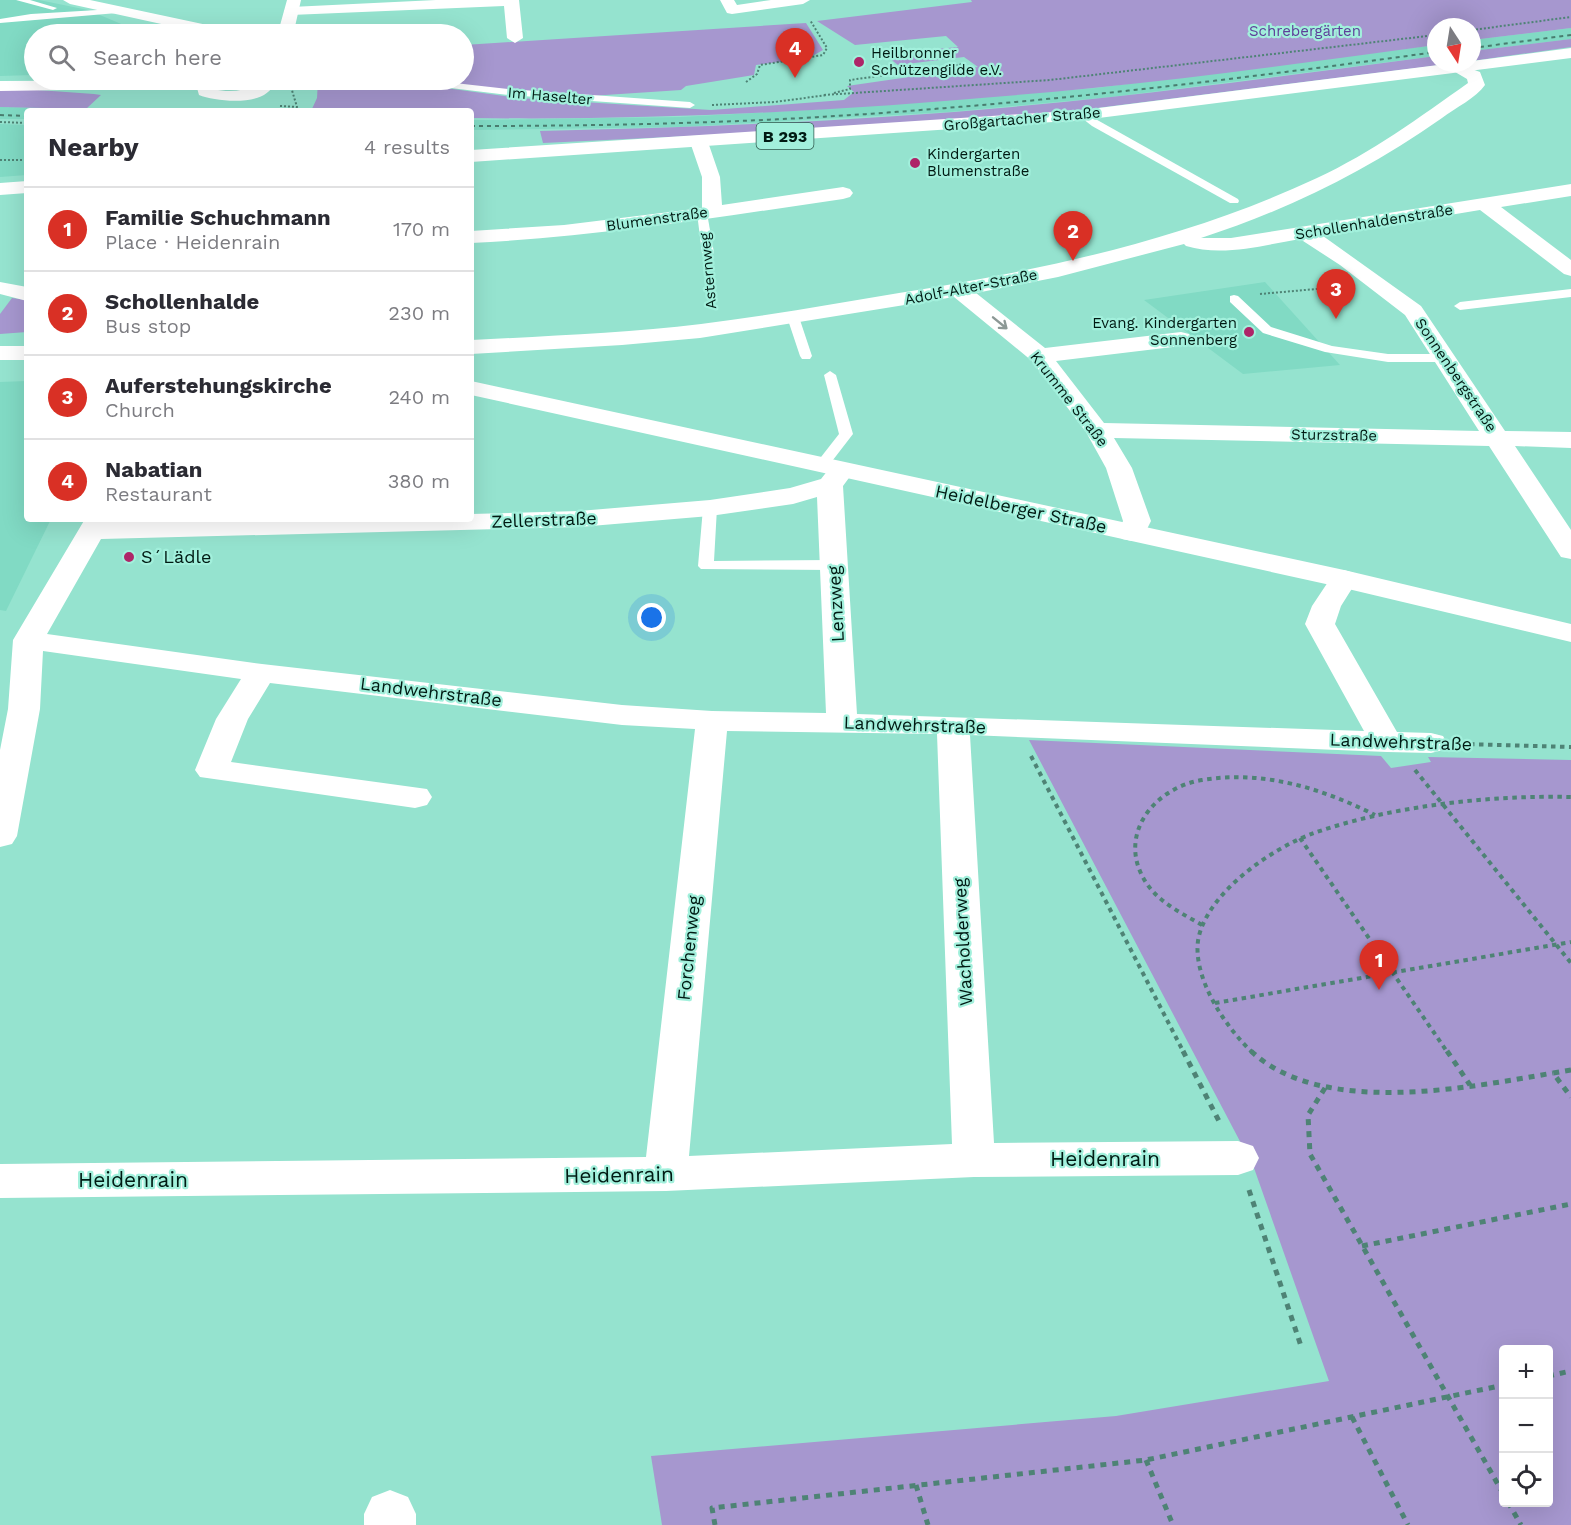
<!DOCTYPE html>
<meta charset="utf-8">
<style>
body{margin:0;font-family:"Work Sans",sans-serif;background:#f7f7f7;color:#2b2b33}
.controls{position:absolute;right:18px;bottom:18px;display:grid;overflow:hidden;border-radius:6px;box-shadow:0 6px 24px #0002}
.controls button{width:54px;height:54px;display:grid;place-items:center;padding:0;border:0;border-bottom:2px solid #e1e1e2;background:#fff;color:#2b2b33;font:30px sans-serif}
.compass{position:absolute;left:1427px;top:18px;width:54px;height:54px;border-radius:50%;background:#fff;box-shadow:0 6px 24px #0002;rotate:168deg}
.you{position:absolute;left:652px;top:618px;width:21px;height:21px;margin:-15px;border:4px solid #fff;border-radius:50%;background:#1a73e8;box-shadow:0 0 0 9px #1a73e833}
.badge{display:grid;place-items:center;width:39px;height:39px;border-radius:50%;background:#d93025;color:#fff;font-size:20px;font-weight:700}
.pin{position:absolute;translate:-50% -50px;filter:drop-shadow(0 2px 3px #0008)}
.pin::after{content:'';position:absolute;top:32px;width:21px;height:18px;background:inherit;clip-path:polygon(0 0,100% 0,50% 100%)}
.list{margin:0;padding:0;list-style:none}
h2{display:flex;justify-content:space-between;align-items:center;height:78px;margin:0;padding:0 24px;font-size:26px}
h2 small{font-size:20px;font-weight:400;color:#7c7c81}
.list li{display:grid;grid-template-columns:39px 1fr auto;gap:18px;align-items:center;box-sizing:border-box;height:84px;padding:0 24px;border-top:2px solid #e1e1e2}
.list b{display:block;font-size:22px;white-space:nowrap}
.list p{margin:0;font-size:20px;white-space:nowrap;color:#7c7c81}
.list em{font-size:20px;font-style:normal;color:#7c7c81}
.icon{flex:none;width:33px;height:33px;fill:none;stroke:currentColor;stroke-width:2;stroke-linecap:round;stroke-linejoin:round}
.map{position:relative;flex:none;width:1571px;height:1525px;overflow:hidden}
.search{position:absolute;background:#fff;box-shadow:0 6px 24px #0002;left:24px;top:24px;width:450px;height:66px;display:flex;align-items:center;gap:15px;box-sizing:border-box;padding:0 21px;border-radius:33px;color:#7c7c81;font-size:22px}
.panel{position:absolute;background:#fff;box-shadow:0 6px 24px #0002;left:24px;top:108px;width:450px;height:414px;border-radius:6px}
.map>svg:first-child{display:block}
</style>
<div class="map">
<svg width="1571" height="1525" viewBox="0 0 1571 1525">
<rect width="100%" height="100%" fill="#95e3cf"/>
<!-- built -->
<g fill="#81dac4">
<polygon points="0,0 39,0 88,10 145,34 34,34 34,75 0,76"/>
<polygon points="1571,28 1571,39 1472,51 1472,40"/>
<polygon points="1436,45 1436,56 1111,97 948,112 679,127 471,130 471,120 680,117 809,110 1096,88"/>
<polygon points="0,107 126,109 147,111 27,111 27,119 0,119"/>
<polygon points="0,124 27,125 27,175 0,177"/>
<polygon points="1265,282 1340,365 1243,374 1144,300"/>
<polygon points="27,381 27,519 51,519 6,611 0,610 0,382"/>
</g>
<!-- green -->
<g fill="#a697cf" fill-rule="evenodd">
<path d="M971,0h600v28l-99,12v-13h-36v18c-114,15 -228,32 -343,43 -207,20 -414,33 -622,30v-7h-160l6,-13 1,-18h68l133,18 192,12 133,-10 10,-8 -7,-6 131,-19 -14,-10 -66,8 -14,-11 74,-7 -12,-11 -91,9 -38,-24 155,-19z"/>
<polygon points="806,23 823,50 809,58 756,65 754,75 686,86 681,90 590,96 526,93 524,90 491,90 427,80 464,80 464,45"/>
<polygon points="1571,39 1571,47 1472,61 1472,51"/>
<path d="M1436,56v7h20l-399,50 -241,17 -273,13 -3,-12c190,-4 382,-13 571,-34 109,-12 217,-27 325,-41z"/>
<polygon points="24,89 94,94 101,95 86,109 0,107 0,90"/>
<polygon points="12,298 27,300 27,332 0,334 0,314"/>
<path d="M1029,740l352,16 10,12 40,-6 -3,-5 143,3v765h-909l-11,-69 465,-40 213,-35 -75,-213zM1504,1350h44v152h-44z"/>
</g>
<g fill="none" stroke-linecap="round" stroke-linejoin="round">
<!-- path-far2 -->
<g stroke="#4e8375" stroke-width="2" stroke-dasharray="2 2" stroke-linecap="butt">
<polyline points="1472,30 1571,17"/>
<polyline points="746,82 757,74 760,65 823,55 827,48 810,20"/>
<polyline points="291,87 297,107 295,111"/>
<polyline points="834,93 850,89 850,80 964,64"/>
<polyline points="824,95 1050,80 1436,35"/>
<polyline points="712,105 775,102 827,95"/>
<polyline points="280,106 297,107"/>
<polyline points="0,122 27,123"/>
<polyline points="0,160 27,160"/>
<polyline points="709,272 711,306"/>
<polyline points="1260,294 1339,287"/>
</g>
<!-- path-far1 -->
<g stroke="#4e8375" stroke-width="4" stroke-dasharray="4.5 4.5" stroke-linecap="butt">
<polyline points="1461,744 1571,747"/>
<polyline points="1031,756 1184,1053"/>
<polyline points="1415,770 1571,963"/>
<polyline points="1300,838 1448,1053"/>
<path d="M1202,925c-19,-11 -42,-22 -55,-41 -32,-47 6,-96 55,-104 61,-10 119,8 173,35"/>
<polyline points="1215,1003 1571,942"/>
<path d="M1253,1053c-27,-25 -60,-74 -55,-112 7,-47 74,-93 116,-108 77,-27 176,-38 257,-36"/>
</g>
<!-- path -->
<g stroke="#4e8375" stroke-width="5" stroke-dasharray="6 6" stroke-linecap="butt">
<polyline points="1183,1051 1221,1125"/>
<path d="M1251,1051c70,66 215,37 302,22"/>
<polyline points="1447,1051 1470,1085"/>
<polyline points="1571,1070 1553,1073 1571,1097"/>
<polyline points="1325,1088 1308,1115 1310,1154 1504,1495"/>
<polyline points="1249,1190 1302,1349"/>
<polyline points="1362,1246 1571,1204"/>
<polyline points="1548,1376 1571,1371"/>
<polyline points="1352,1417 1408,1525"/>
<polyline points="1146,1460 1173,1525"/>
<polyline points="916,1485 928,1525"/>
<polyline points="1508,1502 1521,1525"/>
<polyline points="715,1525 712,1508 1146,1460 1504,1385"/>
</g>
<!-- service -->
<g fill="#fff" fill-rule="evenodd">
<polygon points="16,0 30,0 57,8 53,10"/>
<polygon points="114,9 118,11 117,13 0,23 0,19 31,14"/>
<polygon points="405,80 428,80 508,89 690,102 695,105 690,108 508,95 410,83"/>
<polygon points="1083,112 1238,199 1239,201 1238,203 1230,203 1092,126 1078,115"/>
<polygon points="702,210 707,213 714,253 708,256 702,253 697,213"/>
<polygon points="1571,289 1571,297 1460,310 1454,306 1460,302"/>
<polygon points="1234,295 1238,296 1271,327 1332,346 1388,354 1445,354 1451,358 1445,362 1388,362 1325,352 1263,333 1230,302 1230,296"/>
<polygon points="793,313 799,317 812,356 810,359 802,359 800,356 787,317"/>
<polygon points="830,371 836,375 853,434 826,469 821,470 814,466 839,434 824,375"/>
<polygon points="710,504 717,508 714,561 834,560 842,565 834,570 701,569 698,566 703,508"/>
</g>
<!-- minor -->
<g fill="#fff" fill-rule="evenodd">
<polygon points="436,0 519,0 523,38 515,43 507,38 504,6 291,15 284,11 291,7"/>
<polygon points="720,0 734,0 737,5 771,0 810,0 803,4 732,14 727,13"/>
<path d="M1458,64l22,8 5,13c-9,13 -30,23 -43,33 -76,53 -152,91 -241,120h30l340,-54v12l-70,11 70,53v16l-7,-2 -84,-64 -157,26 98,70 84,125 66,1v16l-56,-2 56,84v29l-10,-2 -72,-111 -375,-8 18,30 19,53 -9,18 -10,2 -10,-2 -4,-6 5,-12 -17,-53 -20,-36 -54,-71 -78,-64 -254,41 -78,7 -151,9v-14c77,-4 154,-7 230,-16 66,-8 132,-20 198,-31 143,-23 286,-53 418,-115 54,-25 103,-61 151,-95l-1,-4 -17,-10zM1300,239l40,26 65,50 74,116 -375,-8 -48,-62 125,-15 8,-2 3,-5 -3,-5 -8,-2 -136,16 -69,-55 82,-16 126,-33 2,2c37,11 77,-1 114,-7z"/>
<path d="M699,137l6,1 3,4 12,35 2,28 121,-18 7,2 3,4 -3,4 -7,2c-124,18 -247,38 -372,44v-12l93,-6 138,-17v-31l-12,-35 3,-4z"/>
<polygon points="0,282 27,287 27,301 0,294"/>
<path d="M841,463l9,2 4,6 -11,15 14,228 507,17 -59,-107 7,-18 22,-33 10,-3 10,3 4,6 -17,27 -6,18 62,108 34,1 12,3 4,7 -4,7 -12,3 -44,-1 -417,-17 24,408 244,-2 15,5 6,12 -6,12 -15,5 -264,2 -308,14 -666,7v-34l646,-7 49,-428 -73,-4 -352,-42 -22,36 -17,43 196,27 5,8 -5,8 -12,3 -215,-31 -5,-7 21,-51 25,-40 -198,-28 -3,58 -23,127 -5,8 -12,3v-97l8,-41 5,-69 72,-121h28l-2,3 136,-3h224v-5l108,-3 131,-11 80,-12 31,-9 11,-14zM817,497l9,216 -114,-2 -90,-6 -360,-41 -215,-30 54,-95 478,-12 131,-11 83,-12zM727,731l210,3 15,410 -263,12z"/>
<polygon points="390,1490 408,1497 416,1514 416,1525 364,1525 364,1514 372,1497"/>
</g>
<!-- tertiary -->
<g fill="#fff" fill-rule="evenodd">
<polygon points="63,0 90,0 226,29 234,34 207,34 70,4"/>
<polygon points="287,0 301,0 294,31 291,34 275,34 279,29"/>
<path d="M224,80l-1,5 -9,4c15,4 29,2 42,-4l-5,-5h21l2,3c-7,24 -57,19 -75,12l-2,-7 -197,3v-10z"/>
</g>
<!-- secondary -->
<g fill="#fff" fill-rule="evenodd">
<rect x="0" y="346" width="27" height="14"/>
<polygon points="471,381 1344,570 1571,624 1571,642 1344,588 471,395"/>
</g>
<!-- primary -->
<g fill="#fff" fill-rule="evenodd">
<polygon points="1571,48 1571,58 1083,120 471,162 471,150 1083,110 1454,63 1472,63 1472,61"/>
<polygon points="27,181 27,193 0,195 0,183"/>
</g>
<!-- rail -->
<g stroke="#497d6f" stroke-width="2" stroke-dasharray="4 4" stroke-linecap="butt">
<polyline points="1472,48 1571,35"/>
<polyline points="0,115 27,116"/>
<path d="M471,126c154,0 308,-4 462,-17 168,-13 336,-34 503,-57"/>
</g>
</g>
<!-- one-way arrows -->
<defs><path id="oneway-shaft" d="M-6 0H5M1.5-3L5.5 0L1.5 3" fill="none" stroke-width="1.6" stroke-linecap="round" stroke-linejoin="round" transform="scale(1.5)"/></defs>
<use stroke="#8c9895" href="#oneway-shaft" transform="translate(1000 323) rotate(39)"/>
<!-- markers -->
<g fill="#ae2568" stroke="#a2f0dc" stroke-width="2">
<circle cx="859" cy="62" r="6"/>
<circle cx="915" cy="163" r="6"/>
<circle cx="1249" cy="332" r="6"/>
<circle cx="129" cy="557" r="6"/>
</g>
<g text-anchor="middle" stroke-width="4.5" stroke-linejoin="round" paint-order="stroke">
<!-- far-park labels -->
<g font-size="15" fill="#5e3f99" stroke="#a2f0dc">
<text x="1305" y="36">Schrebergärten</text>
</g>
<!-- far-poi labels -->
<g font-size="15" fill="#001a13" stroke="#a2f0dc" text-anchor="start">
<text x="871" y="58">Heilbronner<tspan x="871" dy="17">Schützengilde e.V.</tspan></text>
<text x="927" y="159">Kindergarten<tspan x="927" dy="17">Blumenstraße</tspan></text>
<text x="1237" y="328" text-anchor="end">Evang. Kindergarten<tspan x="1237" dy="17">Sonnenberg</tspan></text>
</g>
<!-- far-street labels -->
<g font-size="15" fill="#001a13" stroke="#a2f0dc">
<text transform="translate(550 96) rotate(5)" y="5">Im Haselter</text>
<text transform="translate(1022 119) rotate(-5)" y="5">Großgartacher Straße</text>
<text transform="translate(657 219) rotate(-8)" y="5">Blumenstraße</text>
<text transform="translate(1374 222) rotate(-9)" y="5">Schollenhaldenstraße</text>
<text transform="translate(708 271) rotate(-95)" y="5">Asternweg</text>
<text transform="translate(971 287) rotate(-11)" y="5">Adolf-Alter-Straße</text>
<text transform="translate(1456 375) rotate(56)" y="5">Sonnenbergstraße</text>
<text transform="translate(1069 399) rotate(52)" y="5">Krumme Straße</text>
<text transform="translate(1334 435) rotate(1)" y="5">Sturzstraße</text>
</g>
<!-- shield labels -->
<rect fill="#a2f0dc" stroke="#315a4f" stroke-width="1.5" x="756.5" y="123" width="57" height="26" rx="4.5"/>
<g font-size="16" font-weight="bold" fill="#001a13">
<text x="785" y="142">B 293</text>
</g>
<!-- street labels -->
<g font-size="18" fill="#001a13" stroke="#a2f0dc">
<text transform="translate(1021 509) rotate(12)" y="6">Heidelberger Straße</text>
<text transform="translate(544 520) rotate(-2)" y="6">Zellerstraße</text>
<text transform="translate(836 604) rotate(-93)" y="6">Lenzweg</text>
<text transform="translate(431 692) rotate(7)" y="6">Landwehrstraße</text>
<text transform="translate(915 725) rotate(2)" y="6">Landwehrstraße</text>
<text transform="translate(1401 742) rotate(2)" y="6">Landwehrstraße</text>
<text transform="translate(963 942) rotate(-93)" y="6">Wacholderweg</text>
<text transform="translate(689 948) rotate(-84)" y="6">Forchenweg</text>
</g>
<!-- poi labels -->
<g font-size="18" fill="#001a13" stroke="#a2f0dc" text-anchor="start">
<text x="141" y="563">S´Lädle</text>
</g>
<!-- near-street labels -->
<g font-size="21" fill="#001a13" stroke="#a2f0dc">
<text x="1105" y="1166">Heidenrain</text>
<text transform="translate(619 1175) rotate(-1)" y="7">Heidenrain</text>
<text x="133" y="1187">Heidenrain</text>
</g>
</g>
</svg>
<div class="controls">
<button>+</button>
<button>−</button>
<button><svg class="icon" aria-label="locate" viewBox="0 0 24 24"><circle cx="12" cy="12" r="6"/><path d="M12 2v4M12 18v4M2 12h4M18 12h4"/></svg></button>
</div>
<svg class="compass" viewBox="-18 -18 36 36"><path d="M0-13l5 13h-10z" fill="#e53935"/><path d="M0 13l5-13h-10z" fill="#7c7c81"/></svg>
<div class="you"></div>
<div class="pin badge" style="left:1379px;top:990px">1</div>
<div class="pin badge" style="left:1073px;top:261px">2</div>
<div class="pin badge" style="left:1336px;top:319px">3</div>
<div class="pin badge" style="left:795px;top:78px">4</div>
<div class="search"><svg class="icon" aria-label="search" viewBox="0 0 24 24"><circle cx="10" cy="10" r="6"/><path d="M15 15l6 6"/></svg>Search here</div>
<section class="panel">
<h2>Nearby<small>4 results</small></h2>
<ul class="list">
<li><span class="badge">1</span><div><b>Familie Schuchmann</b><p>Place · Heidenrain</p></div><em>170 m</em></li>
<li><span class="badge">2</span><div><b>Schollenhalde</b><p>Bus stop</p></div><em>230 m</em></li>
<li><span class="badge">3</span><div><b>Auferstehungskirche</b><p>Church</p></div><em>240 m</em></li>
<li><span class="badge">4</span><div><b>Nabatian</b><p>Restaurant</p></div><em>380 m</em></li>
</ul>
</section>
</div>
